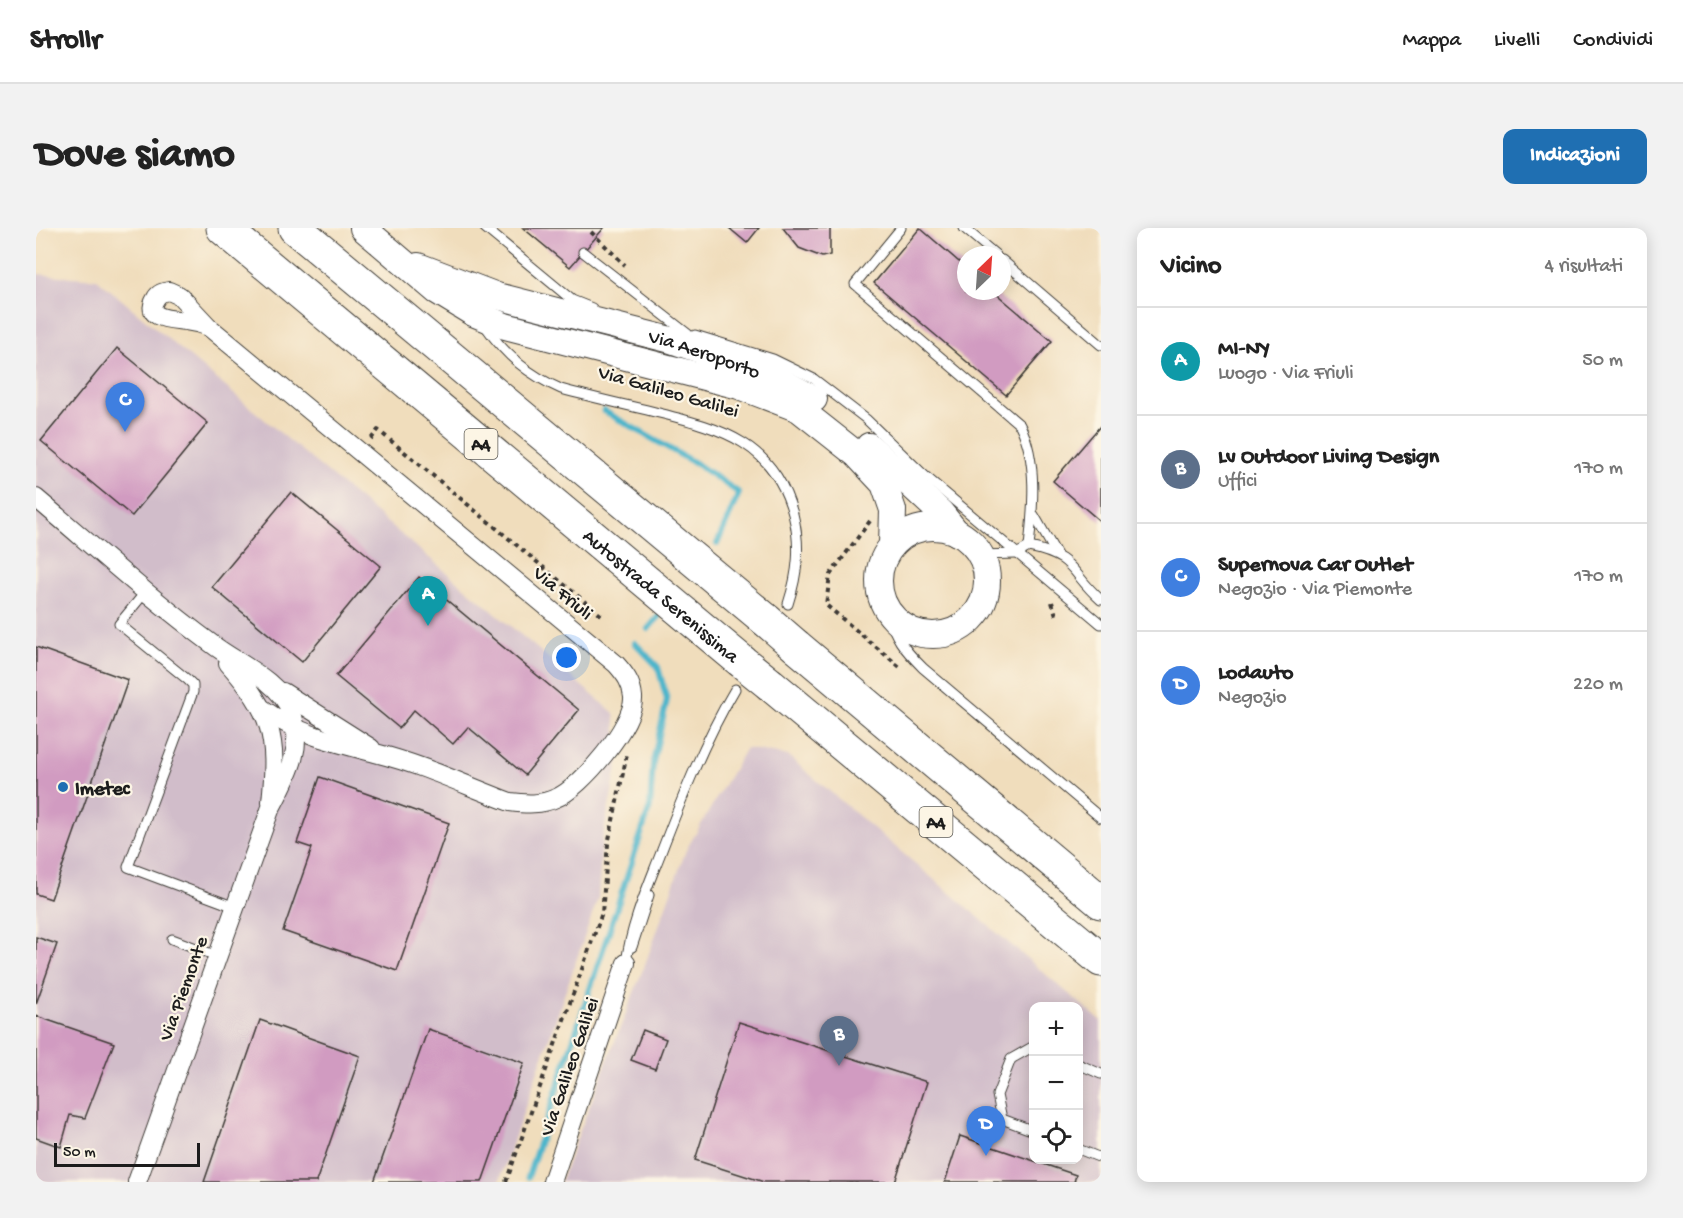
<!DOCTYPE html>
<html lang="it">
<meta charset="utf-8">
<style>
body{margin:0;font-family:"Gochi Hand",sans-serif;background:#f2f2f2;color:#222}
.controls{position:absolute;right:18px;bottom:18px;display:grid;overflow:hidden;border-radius:12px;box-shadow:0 3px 15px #0003}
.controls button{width:54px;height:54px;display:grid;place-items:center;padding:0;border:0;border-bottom:2px solid #e0e0e0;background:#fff;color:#222;font:30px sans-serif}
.compass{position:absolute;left:921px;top:18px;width:54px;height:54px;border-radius:50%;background:#fff;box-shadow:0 3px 15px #0003;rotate:25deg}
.scale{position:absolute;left:18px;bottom:15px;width:146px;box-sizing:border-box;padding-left:6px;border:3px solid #1c1c1c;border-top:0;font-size:16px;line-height:21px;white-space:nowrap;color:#1c1c1c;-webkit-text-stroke:4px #fcf5e5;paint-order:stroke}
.you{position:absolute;left:531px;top:430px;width:21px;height:21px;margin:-15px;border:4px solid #fff;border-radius:50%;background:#1a73e8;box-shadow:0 0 0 9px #1a73e833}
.badge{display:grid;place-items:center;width:39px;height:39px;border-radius:50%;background:#1f6fb2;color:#fff;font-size:20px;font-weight:700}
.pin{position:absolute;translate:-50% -50px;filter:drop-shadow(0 2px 3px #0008)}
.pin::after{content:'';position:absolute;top:32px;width:21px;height:18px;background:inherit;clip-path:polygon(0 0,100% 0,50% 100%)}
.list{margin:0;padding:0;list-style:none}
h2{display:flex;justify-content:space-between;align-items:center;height:78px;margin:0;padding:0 24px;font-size:26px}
h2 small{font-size:20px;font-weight:400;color:#767676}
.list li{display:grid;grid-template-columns:39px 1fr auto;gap:18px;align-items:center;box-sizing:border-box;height:108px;padding:0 24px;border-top:2px solid #e0e0e0}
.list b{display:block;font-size:22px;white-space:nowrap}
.list p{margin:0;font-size:20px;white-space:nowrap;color:#767676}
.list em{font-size:20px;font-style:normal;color:#767676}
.icon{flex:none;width:33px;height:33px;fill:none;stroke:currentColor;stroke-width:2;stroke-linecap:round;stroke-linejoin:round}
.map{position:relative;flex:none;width:1065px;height:954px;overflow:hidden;border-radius:12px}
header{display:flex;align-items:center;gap:36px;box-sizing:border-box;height:84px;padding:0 30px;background:#fff;border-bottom:2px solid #e0e0e0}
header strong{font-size:28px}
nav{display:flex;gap:33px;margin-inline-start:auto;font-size:21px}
.intro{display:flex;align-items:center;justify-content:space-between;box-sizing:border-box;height:144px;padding:0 36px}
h1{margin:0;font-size:42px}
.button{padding:15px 27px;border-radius:12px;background:#1f6fb2;color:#fff;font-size:21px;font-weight:700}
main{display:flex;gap:36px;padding:0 36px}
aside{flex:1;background:#fff;border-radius:12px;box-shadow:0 3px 15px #0003}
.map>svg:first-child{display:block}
</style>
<header>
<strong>Strollr</strong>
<nav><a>Mappa</a><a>Livelli</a><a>Condividi</a></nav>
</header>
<div class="intro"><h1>Dove siamo</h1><a class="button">Indicazioni</a></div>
<main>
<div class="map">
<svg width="1065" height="954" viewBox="0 0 1065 954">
<rect width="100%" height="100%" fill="#fcf5e5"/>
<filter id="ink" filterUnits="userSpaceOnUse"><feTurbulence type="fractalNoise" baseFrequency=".0167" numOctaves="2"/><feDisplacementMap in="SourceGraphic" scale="12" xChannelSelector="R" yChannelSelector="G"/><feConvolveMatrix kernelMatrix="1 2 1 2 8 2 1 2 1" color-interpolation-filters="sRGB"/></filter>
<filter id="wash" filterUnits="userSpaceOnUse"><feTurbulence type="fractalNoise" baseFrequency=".008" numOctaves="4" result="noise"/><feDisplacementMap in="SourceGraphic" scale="24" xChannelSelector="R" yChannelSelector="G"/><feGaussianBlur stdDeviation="1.35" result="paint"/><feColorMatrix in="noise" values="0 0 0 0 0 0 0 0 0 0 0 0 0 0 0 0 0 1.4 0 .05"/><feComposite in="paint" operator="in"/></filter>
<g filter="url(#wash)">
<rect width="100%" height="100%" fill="#f0ddbc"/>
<!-- industrial -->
<g fill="#d1bdca" fill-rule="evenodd">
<polygon points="0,46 61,51 578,485 583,530 566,612 562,670 463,954 0,954"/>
<path d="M710,520l42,8 313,265v161h-541l87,-223 39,-109zM998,778h44v154h-44z"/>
</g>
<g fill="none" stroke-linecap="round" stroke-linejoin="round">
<!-- stream -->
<g stroke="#4db5cb" stroke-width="6">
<polyline points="568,183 662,237 703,265 681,316"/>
<polyline points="612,401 623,388"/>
<polyline points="492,949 614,579 617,534 631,472 622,439 599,415"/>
</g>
</g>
<g id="blocks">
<!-- building -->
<g fill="#d19bc1">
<polygon points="487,0 568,0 534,39"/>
<polygon points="693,0 723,0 711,15"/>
<polygon points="747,0 794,0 794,27 786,29 763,20"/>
<polygon points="884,0 930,40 930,63 957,63 1016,113 970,167 838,55"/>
<polygon points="81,120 172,195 96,288 5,213"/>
<polygon points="1065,197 1065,294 1017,253"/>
<polygon points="255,264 345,338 266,434 176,359"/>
<polygon points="383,349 543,482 489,547 432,499 417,516 378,482 363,500 300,448"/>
<polygon points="0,419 92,452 15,671 0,666"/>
<polygon points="284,549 413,595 361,743 247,703 276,620 261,615"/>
<polygon points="0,709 21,716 0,776"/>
<polygon points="0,788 78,815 49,890 34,887 25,919 0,910"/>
<polygon points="224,792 324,828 280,954 168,954"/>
<polygon points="703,794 891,854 859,954 728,954 659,932"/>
<polygon points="392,801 488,835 446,954 338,954"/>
<polygon points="607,802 630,811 619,841 595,832"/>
<polygon points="924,908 1040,947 1038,954 909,954"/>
</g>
</g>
</g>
<g filter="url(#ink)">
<use href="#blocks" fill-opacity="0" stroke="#3c3934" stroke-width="1.5"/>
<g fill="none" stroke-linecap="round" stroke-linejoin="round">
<defs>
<g id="lane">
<polyline points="449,0 536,72 556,80"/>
<path d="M865,0l-46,56 165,141c18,36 13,83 9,122"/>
<polyline points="928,0 960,27"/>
<polyline points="547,24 652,106"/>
<polyline points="966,32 1065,117"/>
<path d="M450,99c20,29 43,48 75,62 33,9 65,16 98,24 64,16 115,30 134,101 8,32 5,59 -5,90"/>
<polyline points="659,107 737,131 778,151 830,191 889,248 1065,396"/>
<polyline points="998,287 1021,327"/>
<path d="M944,327l36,-1 13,-7c48,10 40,25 72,53"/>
<polyline points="111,362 83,396 152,452 157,457 157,464 92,639 199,679"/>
<path d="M851,383c8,27 16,37 36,57l178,150"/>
<polyline points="136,711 181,728"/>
<polyline points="596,719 613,667"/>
<path d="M590,735c5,-38 20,-72 34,-108 22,-57 44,-114 75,-166"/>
<polyline points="998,818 975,831 961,867 966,891 998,903"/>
<polyline points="1042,836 1065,846"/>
<polyline points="1042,921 1065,930"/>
</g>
<g id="street">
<path d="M133,63l11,5 29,31c-7,-3 -15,-5 -23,-6 -12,-2 -44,-1 -30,-23 3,-5 7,-6 13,-7z"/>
<path d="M173,99l407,337c9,10 16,19 17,33 2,27 -52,91 -77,101 -15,7 -30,6 -46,4 -43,-16 -87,-37 -131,-48 -41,-11 -81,-19 -116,-45"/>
<path d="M0,270c58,49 115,101 176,146 26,20 65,35 79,67 15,36 -5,68 -21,99l-133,372"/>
<path d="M192,435c44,50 50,73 43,139"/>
<polyline points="247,464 335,520"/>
<polyline points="516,954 590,735"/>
</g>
<g id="secondary">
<polyline points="327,0 401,63 437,85 469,98 703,158 763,181 820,226 848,256 857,282 856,317"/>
<path id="s1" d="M382,38l79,30 174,44 53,18 45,17 45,24"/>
<polyline points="833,218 905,285 921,305"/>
<circle cx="897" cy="353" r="54"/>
</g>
<g id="highway">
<path id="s2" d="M187,0l517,432"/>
<polyline points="259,0 730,392"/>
<polyline points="760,418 1065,674"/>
<polyline points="735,457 1065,732"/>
</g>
</defs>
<!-- lane casing -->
<use href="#lane" stroke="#3c3934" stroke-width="11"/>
<!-- street casing -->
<use href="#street" stroke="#3c3934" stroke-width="20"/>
<!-- secondary casing -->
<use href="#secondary" stroke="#3c3934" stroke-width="28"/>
<!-- highway casing -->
<use href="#highway" stroke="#3c3934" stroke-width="35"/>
<!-- path -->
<g stroke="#3c3934" stroke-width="4" stroke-dasharray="4.5 4.5" stroke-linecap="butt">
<polyline points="555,4 589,37"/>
<polyline points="335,211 342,202 566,388"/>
<polyline points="834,293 794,347 790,377 864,439"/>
<polyline points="1016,374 1020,387"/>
<polyline points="470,954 566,685 572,616 591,526"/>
</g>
<!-- lane -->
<use href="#lane" stroke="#fff" stroke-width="9"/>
<!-- street -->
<use href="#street" stroke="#fff" stroke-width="18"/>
<!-- secondary -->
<use href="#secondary" stroke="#fff" stroke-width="26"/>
<!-- highway -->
<use href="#highway" stroke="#fff" stroke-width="33"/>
<defs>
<g id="highway-bridge">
<polyline points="730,392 760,418"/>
<polyline points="704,432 735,457"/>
</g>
</defs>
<!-- highway-bridge casing -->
<use href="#highway-bridge" stroke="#3c3934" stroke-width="35" stroke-linecap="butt"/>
<!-- highway-bridge -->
<use href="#highway-bridge" stroke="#fff" stroke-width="33"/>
</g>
</g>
<!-- markers -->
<circle fill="#1f6fb2" stroke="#fcf5e5" stroke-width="2" cx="27" cy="559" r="6"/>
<g text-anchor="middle" stroke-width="4.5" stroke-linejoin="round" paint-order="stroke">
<!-- shield labels -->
<g fill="#fcf5e5" stroke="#5f5d58" stroke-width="1.5">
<rect x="428.5" y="201" width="33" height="30" rx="4.5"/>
<rect x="883.5" y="579" width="33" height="30" rx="4.5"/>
</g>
<g font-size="18" font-weight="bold" fill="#1c1c1c">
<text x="445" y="222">A4</text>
<text x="900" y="600">A4</text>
</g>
<!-- street labels -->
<g font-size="20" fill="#1c1c1c" stroke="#fcf5e5">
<text dy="7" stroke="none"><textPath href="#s1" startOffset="300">Via Aeroporto</textPath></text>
<text transform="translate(633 162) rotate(16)" y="7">Via Galileo Galilei</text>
<text transform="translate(528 364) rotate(40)" y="7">Via Friuli</text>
<text dy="7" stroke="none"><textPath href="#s2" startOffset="572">Autostrada Serenissima</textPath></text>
<text transform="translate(146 760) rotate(-70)" y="7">Via Piemonte</text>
<text transform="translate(532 838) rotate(-71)" y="7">Via Galileo Galilei</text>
</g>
<!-- poi labels -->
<g font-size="20" font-weight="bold" fill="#1c1c1c" stroke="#fcf5e5" text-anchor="start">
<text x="39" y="566">Imetec</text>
</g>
</g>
</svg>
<div class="controls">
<button>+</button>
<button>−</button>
<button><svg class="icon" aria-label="locate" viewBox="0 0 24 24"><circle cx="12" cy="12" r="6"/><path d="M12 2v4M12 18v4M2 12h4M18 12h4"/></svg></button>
</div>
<svg class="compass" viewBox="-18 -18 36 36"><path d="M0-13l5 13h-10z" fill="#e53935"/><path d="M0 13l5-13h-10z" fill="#767676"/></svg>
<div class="scale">50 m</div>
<div class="you"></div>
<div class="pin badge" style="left:392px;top:398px;background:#0f9aa8">A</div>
<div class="pin badge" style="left:803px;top:838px;background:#5c6f8a">B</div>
<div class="pin badge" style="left:89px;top:204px;background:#3f7fe0">C</div>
<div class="pin badge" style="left:950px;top:928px;background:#3f7fe0">D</div>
</div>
<aside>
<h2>Vicino<small>4 risultati</small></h2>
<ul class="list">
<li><span class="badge" style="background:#0f9aa8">A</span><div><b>MI-NY</b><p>Luogo · Via Friuli</p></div><em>50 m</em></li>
<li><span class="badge" style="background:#5c6f8a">B</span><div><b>Lv Outdoor Living Design</b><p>Uffici</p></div><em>170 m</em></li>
<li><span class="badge" style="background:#3f7fe0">C</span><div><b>Supernova Car Outlet</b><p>Negozio · Via Piemonte</p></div><em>170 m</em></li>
<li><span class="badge" style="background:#3f7fe0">D</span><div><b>Lodauto</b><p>Negozio</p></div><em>220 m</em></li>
</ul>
</aside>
</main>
